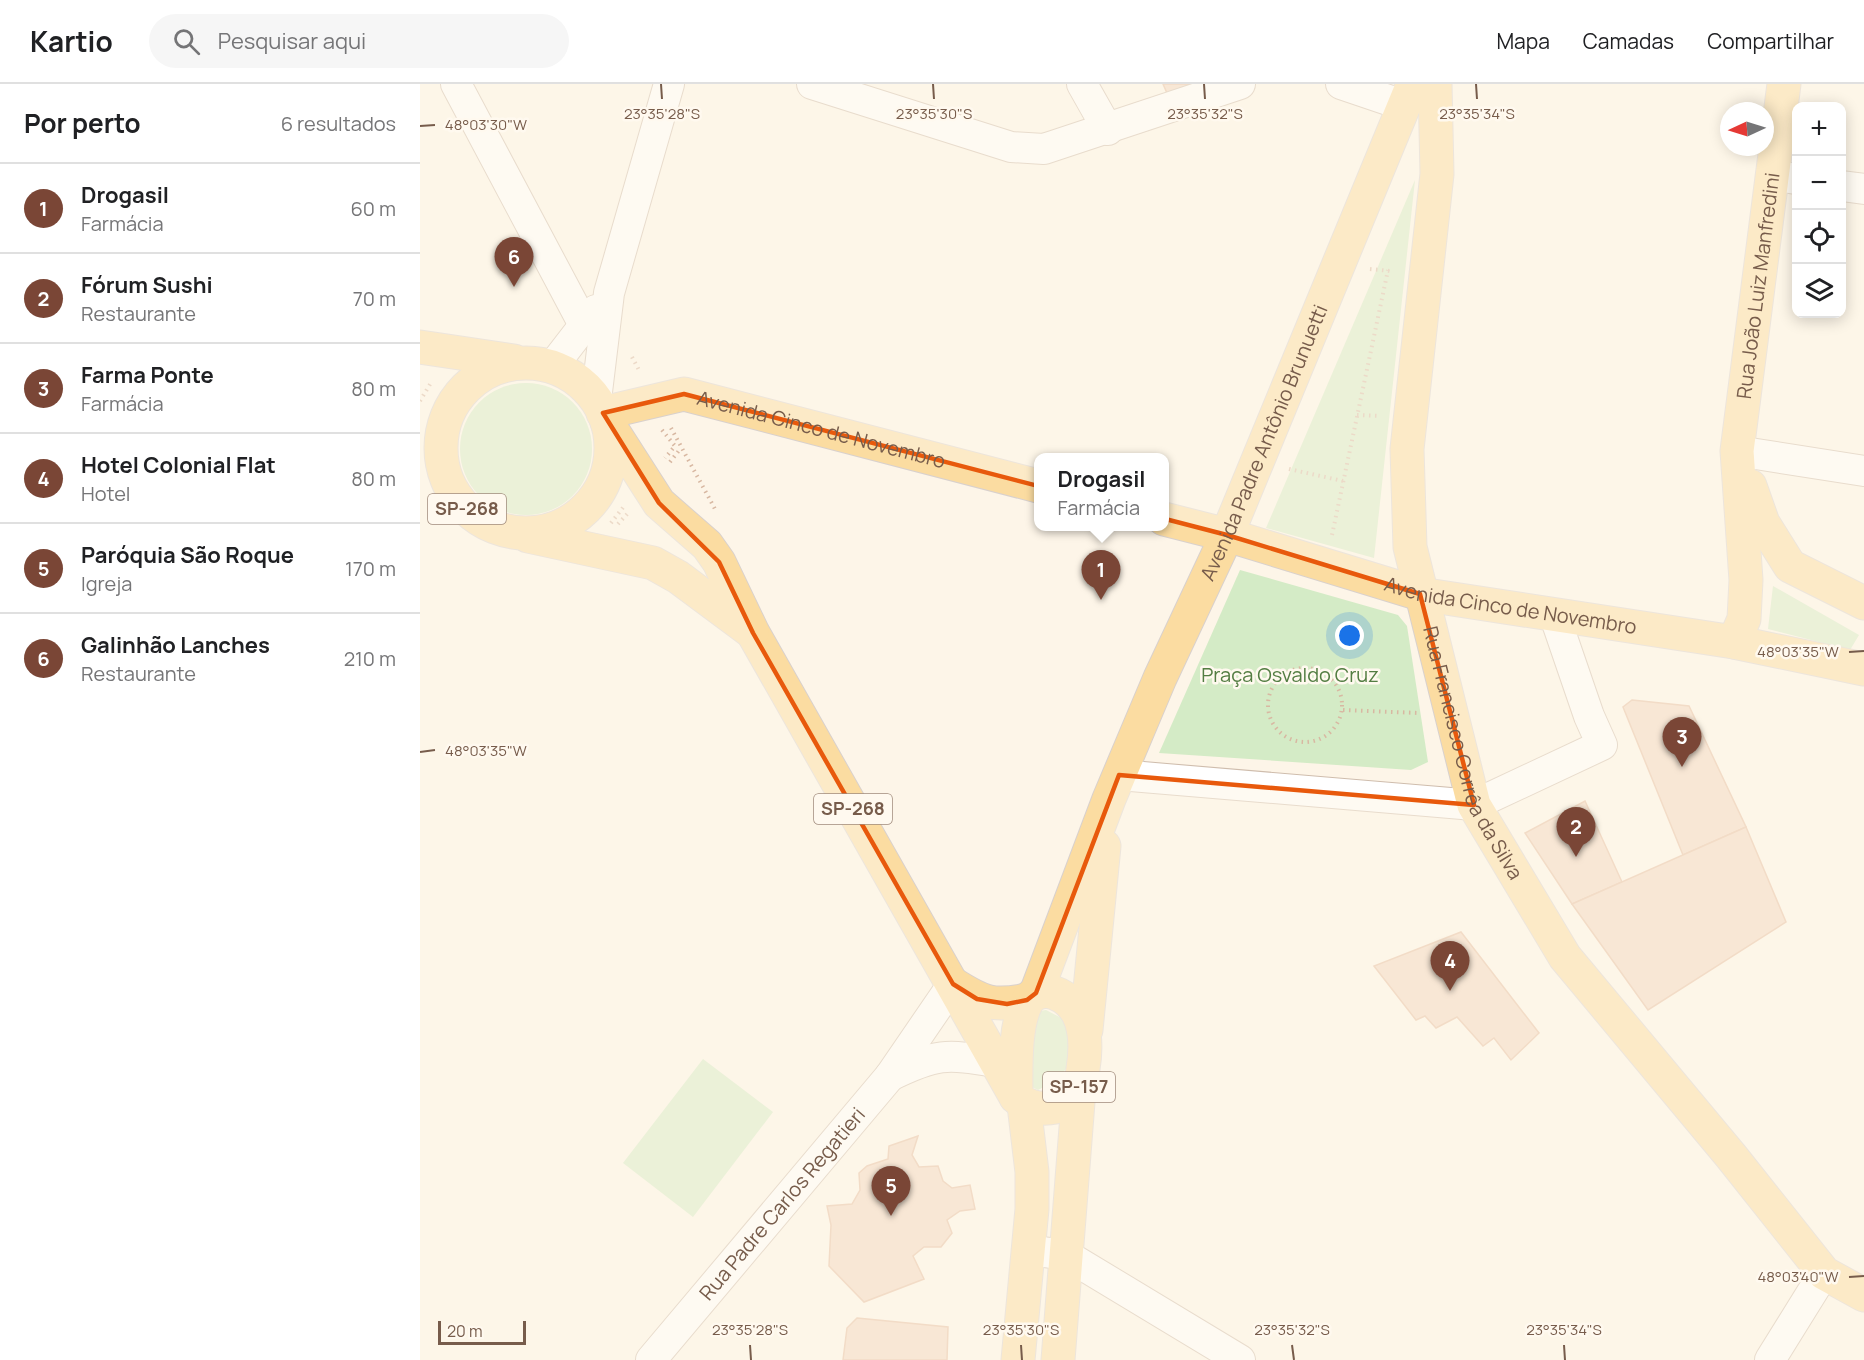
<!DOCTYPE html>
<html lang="pt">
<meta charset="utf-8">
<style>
body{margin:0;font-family:Manrope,sans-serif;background:#f6f6f6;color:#202124}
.controls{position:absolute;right:18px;top:18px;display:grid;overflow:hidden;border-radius:12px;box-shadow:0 3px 15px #0003}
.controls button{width:54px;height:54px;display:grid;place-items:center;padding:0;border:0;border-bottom:2px solid #e0e0e0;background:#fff;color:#202124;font:30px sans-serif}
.compass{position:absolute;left:1300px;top:18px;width:54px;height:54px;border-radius:50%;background:#fff;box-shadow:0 3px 15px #0003;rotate:266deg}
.scale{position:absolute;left:18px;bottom:15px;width:88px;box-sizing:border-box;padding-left:6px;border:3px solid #775c4b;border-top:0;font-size:16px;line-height:21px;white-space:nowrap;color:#775c4b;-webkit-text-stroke:4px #fff9ef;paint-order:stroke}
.you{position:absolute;left:930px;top:552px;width:21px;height:21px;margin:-15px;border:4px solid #fff;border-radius:50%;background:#1a73e8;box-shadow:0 0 0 9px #1a73e833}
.badge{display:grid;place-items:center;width:39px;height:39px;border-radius:50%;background:#7a4636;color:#fff;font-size:20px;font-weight:700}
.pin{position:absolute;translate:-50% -50px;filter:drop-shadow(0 2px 3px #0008)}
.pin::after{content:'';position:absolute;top:32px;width:21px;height:18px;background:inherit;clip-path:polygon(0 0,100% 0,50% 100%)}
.popup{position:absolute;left:614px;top:369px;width:135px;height:78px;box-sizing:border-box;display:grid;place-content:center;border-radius:12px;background:#fff;filter:drop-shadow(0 2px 4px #0005);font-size:20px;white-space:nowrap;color:#757577}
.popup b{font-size:22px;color:#202124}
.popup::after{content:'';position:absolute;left:50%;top:100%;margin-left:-12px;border:12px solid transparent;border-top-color:#fff}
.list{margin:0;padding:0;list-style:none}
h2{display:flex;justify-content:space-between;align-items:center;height:78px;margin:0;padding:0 24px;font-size:26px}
h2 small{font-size:20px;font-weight:400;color:#757577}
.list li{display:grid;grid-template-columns:39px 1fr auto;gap:18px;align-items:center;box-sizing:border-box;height:90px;padding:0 24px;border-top:2px solid #e0e0e0}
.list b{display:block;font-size:22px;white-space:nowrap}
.list p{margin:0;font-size:20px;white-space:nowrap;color:#757577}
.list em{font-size:20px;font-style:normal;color:#757577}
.icon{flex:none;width:33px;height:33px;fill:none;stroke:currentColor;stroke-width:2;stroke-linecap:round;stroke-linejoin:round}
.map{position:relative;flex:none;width:1444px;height:1276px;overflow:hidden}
header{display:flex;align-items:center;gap:36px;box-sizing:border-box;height:84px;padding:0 30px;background:#fff;border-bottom:2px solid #e0e0e0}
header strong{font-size:28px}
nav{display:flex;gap:33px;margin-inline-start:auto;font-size:21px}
.search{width:420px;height:54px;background:#f6f6f6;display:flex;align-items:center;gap:15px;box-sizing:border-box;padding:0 21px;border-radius:33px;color:#757577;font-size:22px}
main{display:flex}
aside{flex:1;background:#fff}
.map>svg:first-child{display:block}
</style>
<header>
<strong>Kartio</strong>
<div class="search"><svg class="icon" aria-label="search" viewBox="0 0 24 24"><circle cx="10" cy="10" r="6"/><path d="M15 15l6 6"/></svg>Pesquisar aqui</div>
<nav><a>Mapa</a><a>Camadas</a><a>Compartilhar</a></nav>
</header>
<main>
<aside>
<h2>Por perto<small>6 resultados</small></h2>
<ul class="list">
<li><span class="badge">1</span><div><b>Drogasil</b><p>Farmácia</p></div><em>60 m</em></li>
<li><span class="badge">2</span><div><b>Fórum Sushi</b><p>Restaurante</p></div><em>70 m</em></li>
<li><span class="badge">3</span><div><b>Farma Ponte</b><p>Farmácia</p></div><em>80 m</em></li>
<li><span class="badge">4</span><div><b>Hotel Colonial Flat</b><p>Hotel</p></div><em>80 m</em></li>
<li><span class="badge">5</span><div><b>Paróquia São Roque</b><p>Igreja</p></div><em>170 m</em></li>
<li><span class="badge">6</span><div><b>Galinhão Lanches</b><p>Restaurante</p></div><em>210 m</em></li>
</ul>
</aside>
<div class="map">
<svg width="1444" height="1276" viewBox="0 0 1444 1276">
<rect width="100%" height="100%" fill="#fdf5e8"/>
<!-- green -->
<g fill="#d4ebc6">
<polygon points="995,96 954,474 846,444"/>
<circle cx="106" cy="365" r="66"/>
<polygon points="820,486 978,531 987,542 1008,678 991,686 739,669"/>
<polygon points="1353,502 1439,551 1430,566 1348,545"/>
<path d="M626,926l23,12c1,38 7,50 -31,68l-8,-4 4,-74z"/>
<polygon points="283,975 353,1028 273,1133 203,1079"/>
</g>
<!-- building -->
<g fill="#f2d5bf" stroke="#e5bc9f" stroke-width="1.5">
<polygon points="743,0 772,0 747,9"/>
<polygon points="1212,616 1269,622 1326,743 1263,771 1203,623"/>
<polygon points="1165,717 1202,798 1152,820 1105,749"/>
<polygon points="1326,743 1366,838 1228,926 1152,820"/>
<polygon points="1041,848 1119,949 1091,976 1074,954 1063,962 1037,933 1016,944 1005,932 996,936 954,882"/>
<polygon points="498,1052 492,1071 499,1083 518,1082 523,1097 532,1104 550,1101 555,1125 540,1127 527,1136 532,1149 521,1163 504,1163 493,1172 504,1195 444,1218 409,1182 411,1141 407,1122 432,1120 440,1106 439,1089 447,1082 468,1075 469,1062"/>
<polygon points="437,1234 528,1243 527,1276 423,1276 427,1244"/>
</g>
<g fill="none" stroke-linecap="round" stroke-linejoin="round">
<defs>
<g id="minor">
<polyline points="36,0 164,241"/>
<polyline points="392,0 591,63 624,65 820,0"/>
<polyline points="662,0 688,46"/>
<polyline points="921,0 983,21"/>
<polyline points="1352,91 1376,95"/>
<polyline points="1422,102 1444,105"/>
<polyline points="132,283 176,226"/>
<polyline points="176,316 189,209 249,0"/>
<polyline points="1317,367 1444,387"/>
<polyline points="699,691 1054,721 1182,661 1169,632 1134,530"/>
<path d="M470,992c47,-23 55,-22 106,-14"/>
<polyline points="608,1166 646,1171 820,1276"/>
<path id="s1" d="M231,1276l239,-284 63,-92"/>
<polyline points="1350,1276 1404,1189"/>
</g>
<g id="major">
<path id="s2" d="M1015,0l2,90 -30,275 3,98 64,258 91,152 166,199 93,117 40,22"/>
<polyline points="0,263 94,277"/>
<circle cx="106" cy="364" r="85"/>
<path id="s3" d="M183,329l81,-19 354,92"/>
<polyline points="187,338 239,419 287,461 299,478 333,549 596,1013"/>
<polyline points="1330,402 1343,439 1370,482 1444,519"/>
<path id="s4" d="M744,435l63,16 193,59 314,48 130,27"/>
<polyline points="108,452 233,479 258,493 332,548"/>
<path id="s5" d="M1314,558l10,-23 2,-39 -9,-129 47,-367"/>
<path d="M533,900c30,19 40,23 74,16"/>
<path d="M627,907c38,7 41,47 36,78 -1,6 -1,14 -4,19 -10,24 -47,26 -63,9 0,-27 -2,-72 11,-95 4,-8 11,-10 20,-11z"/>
<path id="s6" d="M616,909l73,-194 51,-121 67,-143 186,-451"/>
<polyline points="666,946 684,762"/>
<polyline points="598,1276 612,1125 612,1088 604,1021"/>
<polyline points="638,1276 659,1005"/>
</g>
</defs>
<!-- minor casing -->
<use href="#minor" stroke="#cfbdad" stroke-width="32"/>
<!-- major casing -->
<use href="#major" stroke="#d9d1cd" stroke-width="35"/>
<!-- path -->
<g stroke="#d8b8a2" stroke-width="4" stroke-dasharray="1.5 4.5" stroke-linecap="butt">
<polyline points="950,185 970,187"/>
<polyline points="212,273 220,288"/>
<polyline points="0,317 12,297"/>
<polyline points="937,331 960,332"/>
<polyline points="251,344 295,425"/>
<polyline points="242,346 255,362 245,374"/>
<polyline points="250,378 261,364"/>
<polyline points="869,385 923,397"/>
<polyline points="191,439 205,421"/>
<polyline points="198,440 209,428"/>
<polyline points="912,451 968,186"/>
<circle cx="885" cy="621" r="37"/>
<polyline points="923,626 999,629"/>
</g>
<!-- minor -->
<use href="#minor" stroke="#fff" stroke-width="30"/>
<!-- major -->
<use href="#major" stroke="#fbdca1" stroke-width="33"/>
</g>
<!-- marked area -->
<path d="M0 0H1444V1276H0ZM264,310l543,141 193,59 54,211 -355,-30 -83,218 -9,7 -20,4 -30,-5 -24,-15 -200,-351 -34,-71 -60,-59 -56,-90z" fill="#fdf5e8" fill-opacity=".55" fill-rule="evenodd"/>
<path fill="none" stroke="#e8590c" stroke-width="4.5" stroke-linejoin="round" d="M264,310l543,141 193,59 54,211 -355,-30 -83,218 -9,7 -20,4 -30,-5 -24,-15 -200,-351 -34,-71 -60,-59 -56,-90z"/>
<!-- ticks -->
<path fill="none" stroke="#775c4b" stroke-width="2" d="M241,0l1,15M513,0l1,15M784,0l1,15M1056,0l1,15M0,42l15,-1M1429,568l15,-1M0,668l15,-2M1429,1193l15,-1M330,1261l1,15M601,1261l1,15M872,1261l2,15M1144,1261l1,15"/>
<g text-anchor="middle" stroke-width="5" stroke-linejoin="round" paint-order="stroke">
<!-- shield labels -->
<g fill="#fff9ef" stroke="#a08b7c" stroke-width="1.5">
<rect x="8" y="410" width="78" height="30" rx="4.5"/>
<rect x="394" y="710" width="78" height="30" rx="4.5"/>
<rect x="623" y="988" width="72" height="30" rx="4.5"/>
</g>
<g font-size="18" font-weight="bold" fill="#775c4b">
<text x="47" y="431">SP-268</text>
<text x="433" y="731">SP-268</text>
<text x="659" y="1009">SP-157</text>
</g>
<!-- street labels -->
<g font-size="20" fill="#775c4b" stroke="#fff9ef">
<text dy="7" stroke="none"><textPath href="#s5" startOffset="360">Rua João Luiz Manfredini</textPath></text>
<text dy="7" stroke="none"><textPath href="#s3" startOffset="225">Avenida Cinco de Novembro</textPath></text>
<text dy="7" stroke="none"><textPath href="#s6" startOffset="596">Avenida Padre Antônio Brunuetti</textPath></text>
<text dy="7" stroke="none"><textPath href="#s4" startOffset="358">Avenida Cinco de Novembro</textPath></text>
<text dy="7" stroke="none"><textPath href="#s2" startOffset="681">Rua Francisco Corrêa da Silva</textPath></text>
<text dy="7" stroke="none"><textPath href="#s1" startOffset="204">Rua Padre Carlos Regatieri</textPath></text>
</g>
<!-- park labels -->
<g font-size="20" fill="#537d42" stroke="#fff9ef">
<text x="870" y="598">Praça Osvaldo Cruz</text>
</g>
</g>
<g font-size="15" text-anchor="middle" fill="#775c4b" stroke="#fff9ef" stroke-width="5" stroke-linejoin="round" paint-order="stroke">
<text x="242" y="35">23°35'28"S</text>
<text x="514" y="35">23°35'30"S</text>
<text x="785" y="35">23°35'32"S</text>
<text x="1057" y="35">23°35'34"S</text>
<text x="66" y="46">48°03'30"W</text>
<text x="1378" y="573">48°03'35"W</text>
<text x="66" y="672">48°03'35"W</text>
<text x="1378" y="1198">48°03'40"W</text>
<text x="330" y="1251">23°35'28"S</text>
<text x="601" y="1251">23°35'30"S</text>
<text x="872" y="1251">23°35'32"S</text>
<text x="1144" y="1251">23°35'34"S</text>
</g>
</svg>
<div class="controls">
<button>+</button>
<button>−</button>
<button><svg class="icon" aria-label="locate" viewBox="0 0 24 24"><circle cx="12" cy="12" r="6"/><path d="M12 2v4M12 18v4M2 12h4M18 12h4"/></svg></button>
<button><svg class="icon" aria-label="layers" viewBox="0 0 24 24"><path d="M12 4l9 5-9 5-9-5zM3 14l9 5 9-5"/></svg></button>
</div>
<svg class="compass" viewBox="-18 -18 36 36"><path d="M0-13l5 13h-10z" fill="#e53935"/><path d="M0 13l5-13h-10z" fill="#757577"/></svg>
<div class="scale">20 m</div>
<div class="you"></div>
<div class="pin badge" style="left:681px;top:516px">1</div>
<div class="popup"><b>Drogasil</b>Farmácia</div>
<div class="pin badge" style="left:1156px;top:773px">2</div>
<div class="pin badge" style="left:1262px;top:683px">3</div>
<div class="pin badge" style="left:1030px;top:907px">4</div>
<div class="pin badge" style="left:471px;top:1132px">5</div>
<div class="pin badge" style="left:94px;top:203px">6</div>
</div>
</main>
